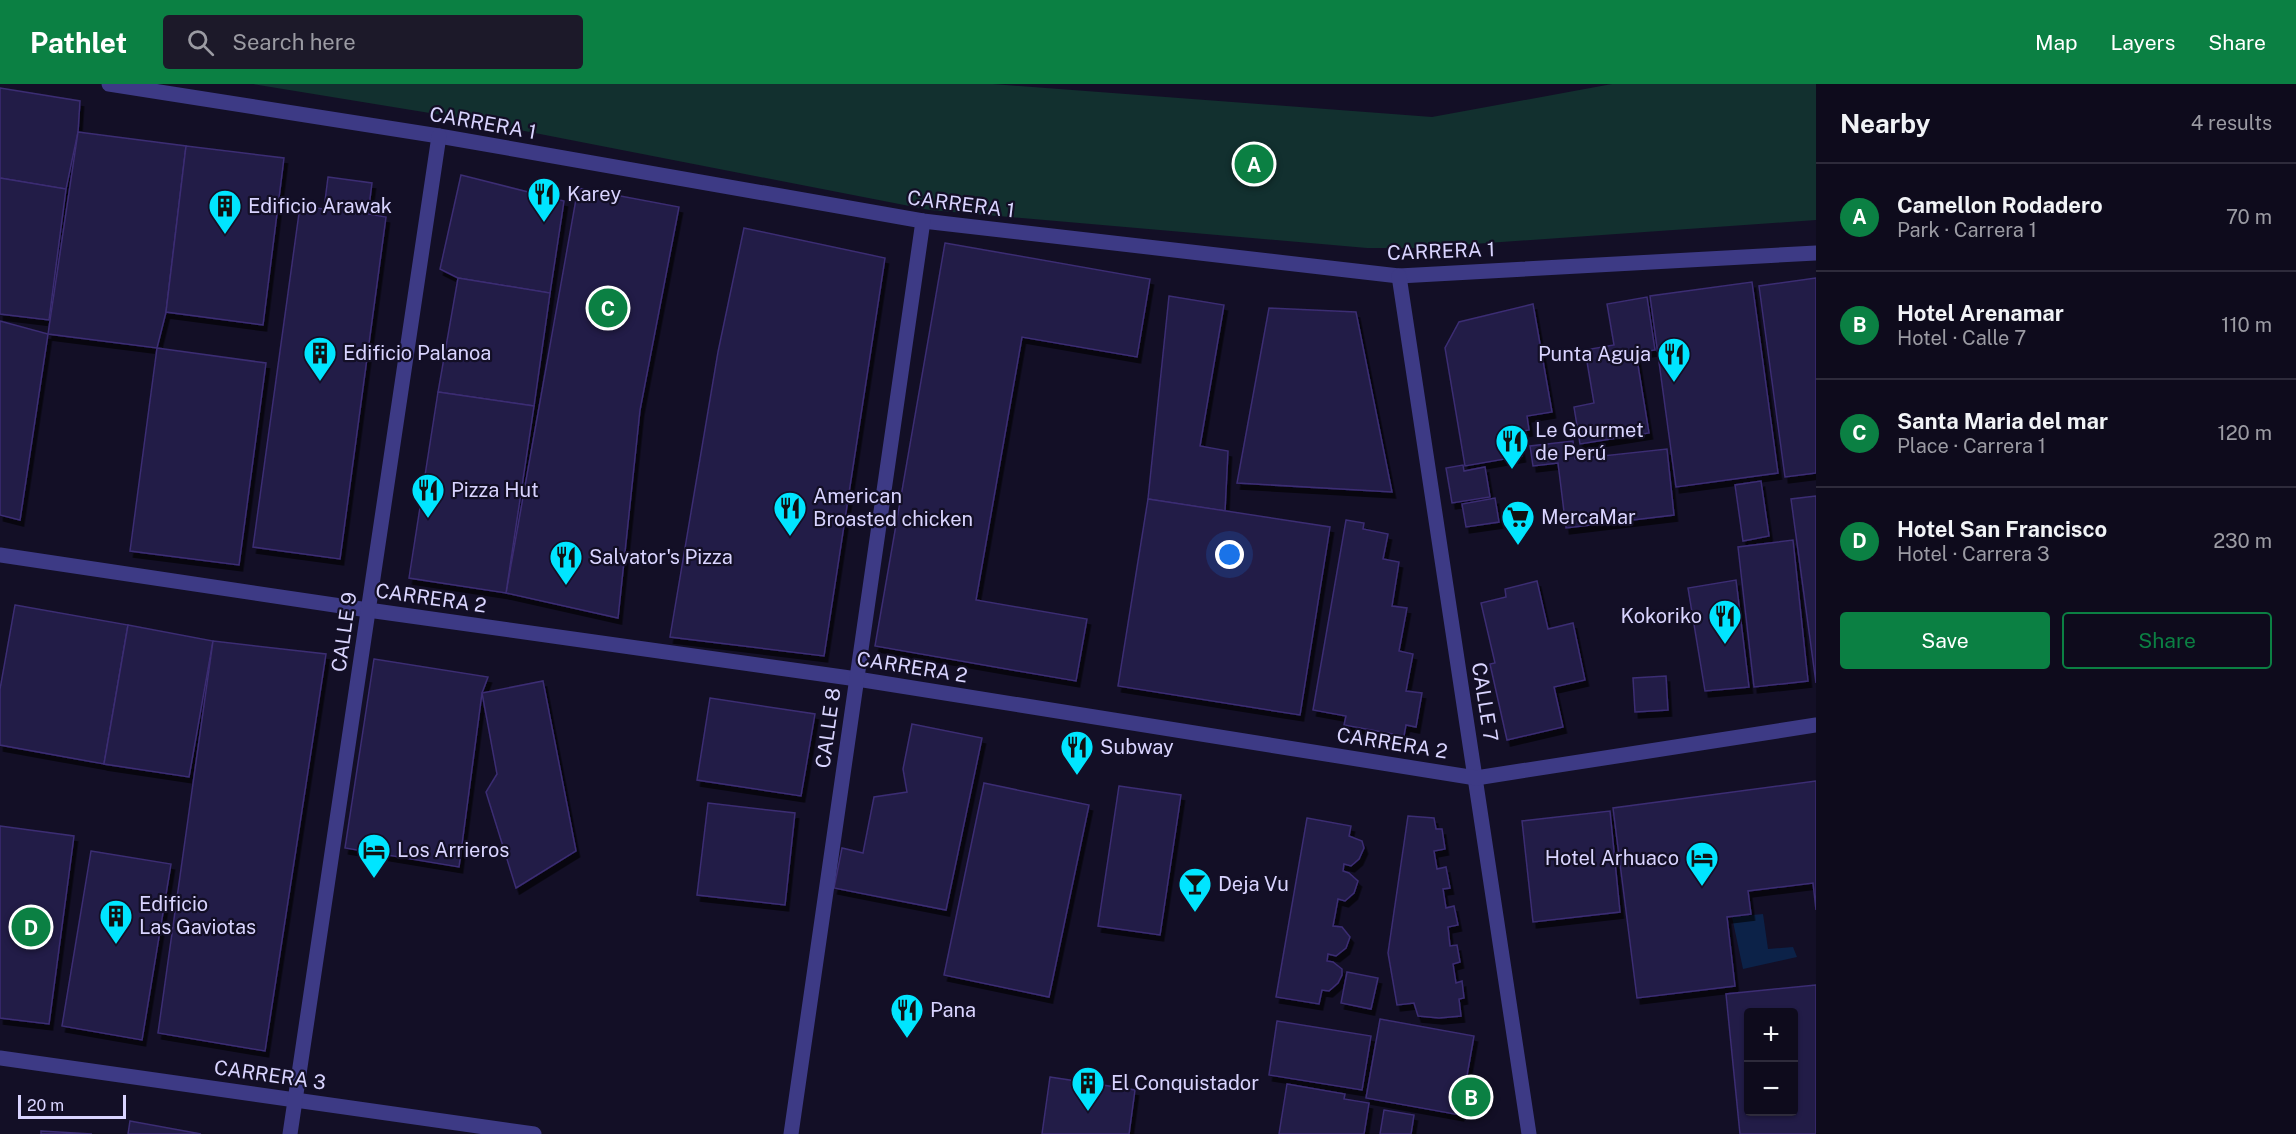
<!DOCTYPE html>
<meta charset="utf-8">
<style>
body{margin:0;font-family:"Public Sans",sans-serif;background:#1c1929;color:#f1f3f6}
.controls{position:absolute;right:18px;bottom:18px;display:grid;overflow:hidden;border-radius:6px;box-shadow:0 2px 4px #0004}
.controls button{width:54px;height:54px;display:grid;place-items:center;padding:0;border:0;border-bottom:2px solid #2e2b3b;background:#0e0b1c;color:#f1f3f6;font:30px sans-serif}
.scale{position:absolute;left:18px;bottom:15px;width:108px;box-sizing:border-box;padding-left:6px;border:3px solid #d9d4ff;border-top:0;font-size:16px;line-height:21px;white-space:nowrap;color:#d9d4ff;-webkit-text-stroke:4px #130f26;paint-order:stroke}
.you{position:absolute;left:1230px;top:471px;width:21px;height:21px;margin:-15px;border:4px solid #fff;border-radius:50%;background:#1a73e8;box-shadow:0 0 0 9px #1a73e833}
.badge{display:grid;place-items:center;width:39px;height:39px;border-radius:50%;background:#0b8043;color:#fff;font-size:20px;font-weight:700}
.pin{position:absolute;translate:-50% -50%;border:3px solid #fff;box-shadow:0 2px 6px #0006}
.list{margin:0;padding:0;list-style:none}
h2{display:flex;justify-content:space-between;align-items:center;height:78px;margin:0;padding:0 24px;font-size:26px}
h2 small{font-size:20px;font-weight:400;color:#9b9ba3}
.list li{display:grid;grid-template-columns:39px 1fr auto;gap:18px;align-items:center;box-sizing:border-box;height:108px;padding:0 24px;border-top:2px solid #2e2b3b}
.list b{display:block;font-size:22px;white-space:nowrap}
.list p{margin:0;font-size:20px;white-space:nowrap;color:#9b9ba3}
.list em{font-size:20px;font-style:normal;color:#9b9ba3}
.actions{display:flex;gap:12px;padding:18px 24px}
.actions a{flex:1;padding:14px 0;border:2px solid #0b8043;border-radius:6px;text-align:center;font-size:21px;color:#0b8043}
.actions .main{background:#0b8043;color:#fff}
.icon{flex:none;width:33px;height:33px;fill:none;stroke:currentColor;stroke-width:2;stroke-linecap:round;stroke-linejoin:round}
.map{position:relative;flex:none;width:1816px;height:1050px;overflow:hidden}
header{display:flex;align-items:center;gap:36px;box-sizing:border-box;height:84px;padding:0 30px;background:#0b8043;color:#fff}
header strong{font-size:28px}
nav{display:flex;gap:33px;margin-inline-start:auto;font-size:21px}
.search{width:420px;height:54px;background:#1c1929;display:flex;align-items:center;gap:15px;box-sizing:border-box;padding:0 21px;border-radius:6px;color:#9b9ba3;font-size:22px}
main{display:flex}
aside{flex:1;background:#0e0b1c}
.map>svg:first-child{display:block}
</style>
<header>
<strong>Pathlet</strong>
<div class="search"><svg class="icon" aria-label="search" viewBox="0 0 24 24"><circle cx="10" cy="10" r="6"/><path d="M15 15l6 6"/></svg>Search here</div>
<nav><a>Map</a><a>Layers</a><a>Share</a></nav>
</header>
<main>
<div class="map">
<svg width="1816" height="1050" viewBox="0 0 1816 1050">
<defs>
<filter id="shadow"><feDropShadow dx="3.5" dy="6" stdDeviation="0" flood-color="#0009"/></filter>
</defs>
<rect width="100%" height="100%" fill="#130f26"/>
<!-- green -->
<polygon fill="#12302f" points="253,0 993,0 1432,33 1612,0 1816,0 1816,136 1417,164 1367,164 930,126 442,31"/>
<!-- water -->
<polygon fill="#0c2248" points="1763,830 1768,865 1793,863 1797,873 1743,885 1732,833"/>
<!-- building -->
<g fill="#241b47" stroke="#3b2d73" stroke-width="1.5" fill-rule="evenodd" filter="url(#shadow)">
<polygon points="0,4 80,17 78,48 66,105 0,94"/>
<polygon points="78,48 186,62 166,228 157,264 48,250"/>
<polygon points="186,62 284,74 263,241 166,228"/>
<polygon points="461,91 564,117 550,209 458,194 440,185"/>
<polygon points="328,93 372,99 368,130 386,133 340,475 253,463 300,122 324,125"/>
<polygon points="0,94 66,105 49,236 0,230"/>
<polygon points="578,104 679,123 640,326 618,534 506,509"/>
<polygon points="744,144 885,174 824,572 670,553 718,268"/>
<polygon points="945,159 1150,195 1137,273 1022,253 976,516 1087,535 1076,597 875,562"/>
<polygon points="458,194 550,209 534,322 438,308"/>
<polygon points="1816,194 1816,389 1785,393 1759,202"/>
<polygon points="1752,198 1778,389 1676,403 1650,212"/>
<polygon points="1169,212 1224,221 1200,362 1228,367 1225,427 1148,415"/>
<polygon points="1647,213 1655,266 1636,269 1649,349 1580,360 1574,323 1594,319 1585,266 1614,261 1607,220"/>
<polygon points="1533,220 1552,328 1527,332 1529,346 1518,348 1522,372 1465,382 1445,264 1459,238"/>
<polygon points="1269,224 1356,228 1392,408 1237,399"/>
<polygon points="0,237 48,250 20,436 0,431"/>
<polygon points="157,264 266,279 239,481 130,467"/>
<polygon points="438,308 534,322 506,509 409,494"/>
<polygon points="1573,357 1575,375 1667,365 1674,431 1566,444 1558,379 1533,382 1530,362"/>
<polygon points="1463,381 1464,387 1485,383 1490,413 1452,419 1446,384"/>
<polygon points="1761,397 1769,452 1743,457 1735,401"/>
<polygon points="1816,412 1816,599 1791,415"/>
<polygon points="1495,414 1499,438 1466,443 1462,420"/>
<polygon points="1148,415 1330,443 1300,631 1118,602"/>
<polygon points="1346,436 1364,439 1363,445 1388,450 1383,475 1399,478 1392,522 1407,524 1399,567 1413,570 1406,607 1422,609 1416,643 1406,641 1404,652 1344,641 1346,632 1313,626"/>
<polygon points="1793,456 1808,597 1754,603 1738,463"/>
<polygon points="1736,496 1749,603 1705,607 1688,504"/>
<polygon points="1537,497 1548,545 1573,539 1585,596 1554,603 1563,643 1507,656 1490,580 1495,579 1481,519 1506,513 1505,505"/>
<polygon points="15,521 128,541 104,680 0,661 0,605"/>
<polygon points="128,541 213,557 189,693 104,680"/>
<polygon points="213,557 326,570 265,967 158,949"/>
<polygon points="374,575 488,593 482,609 459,783 345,764"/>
<polygon points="1666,592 1668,626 1635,628 1633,594"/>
<polygon points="543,597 576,767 516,804 486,708 497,690 482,609"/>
<polygon points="710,614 815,630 801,712 697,696"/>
<polygon points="912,640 982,654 946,826 834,804 842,764 863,769 874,713 907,708 903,685"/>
<polygon points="1816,697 1816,826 1813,799 1748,807 1751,830 1727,833 1735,902 1637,914 1613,724"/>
<polygon points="984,699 1089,721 1049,913 944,891"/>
<polygon points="1119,702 1181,711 1160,851 1098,842"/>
<polygon points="708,719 795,729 785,821 697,811"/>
<polygon points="1610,727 1620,828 1533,838 1522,737"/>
<polygon points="1408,732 1434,734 1436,745 1442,745 1445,765 1434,767 1437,785 1446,783 1450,804 1443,805 1446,824 1454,822 1458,841 1448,843 1450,862 1457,861 1460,878 1453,880 1456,899 1462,897 1464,914 1459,915 1461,932 1439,934 1418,932 1414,919 1397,921 1388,869"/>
<polygon points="1307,734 1351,742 1349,752 1362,757 1364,764 1359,775 1351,782 1344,780 1343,787 1349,789 1358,797 1354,809 1345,817 1338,815 1333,842 1342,843 1350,853 1346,864 1336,872 1328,870 1327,877 1333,878 1342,885 1342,891 1338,899 1329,907 1322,906 1319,920 1276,913"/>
<polygon points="0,742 74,752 49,940 0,934"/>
<polygon points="91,767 171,780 142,956 62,942"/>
<polygon points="1347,888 1378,894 1371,925 1341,919"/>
<path d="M1816,901v149h-76l-14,-140zM1748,928h46v100h-46z"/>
<polygon points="1380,935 1474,952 1460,1031 1366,1014"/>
<polygon points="1277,937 1371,952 1362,1006 1269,991"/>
<polygon points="1050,993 1135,1006 1129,1050 1042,1050"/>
<polygon points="1287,1000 1345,1010 1344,1015 1369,1019 1364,1050 1279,1050"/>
<polygon points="1384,1026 1414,1031 1411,1050 1380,1050"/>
<polygon points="130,1037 201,1050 128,1050"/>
<polygon points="41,1047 92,1050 41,1050"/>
</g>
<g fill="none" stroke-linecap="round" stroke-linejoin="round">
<!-- minor -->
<g stroke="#3d3a85" stroke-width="15">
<polyline points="109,0 439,52 923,137 1399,192 1816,169"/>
<polyline points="1399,192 1529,1050"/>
<polyline points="0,471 368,526 857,595 1476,694 1816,641"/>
<polyline points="0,974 534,1050"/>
<polyline points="290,1050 439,52"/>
<polyline points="791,1050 923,137"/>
</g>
</g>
<!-- icons -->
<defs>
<symbol id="restaurant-pin" viewBox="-11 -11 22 30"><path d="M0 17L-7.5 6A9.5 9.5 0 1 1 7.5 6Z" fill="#00e5ff" stroke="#130f26"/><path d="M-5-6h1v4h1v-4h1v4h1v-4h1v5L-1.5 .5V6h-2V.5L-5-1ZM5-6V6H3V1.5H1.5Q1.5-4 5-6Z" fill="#111"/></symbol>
<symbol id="building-pin" viewBox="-11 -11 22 30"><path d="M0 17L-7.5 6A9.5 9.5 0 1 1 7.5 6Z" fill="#00e5ff" stroke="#130f26"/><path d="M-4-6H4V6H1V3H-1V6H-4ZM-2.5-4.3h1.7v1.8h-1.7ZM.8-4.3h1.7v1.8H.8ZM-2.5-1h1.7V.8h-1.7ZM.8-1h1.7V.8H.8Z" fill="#111"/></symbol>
<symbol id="supermarket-pin" viewBox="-11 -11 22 30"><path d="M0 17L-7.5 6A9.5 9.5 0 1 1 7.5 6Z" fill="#00e5ff" stroke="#130f26"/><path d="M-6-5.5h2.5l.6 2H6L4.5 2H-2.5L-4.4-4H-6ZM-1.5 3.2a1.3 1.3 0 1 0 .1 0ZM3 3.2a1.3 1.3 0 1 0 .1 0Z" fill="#111"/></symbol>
<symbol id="hotel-pin" viewBox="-11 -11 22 30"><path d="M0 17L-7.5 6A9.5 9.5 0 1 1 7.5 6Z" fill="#00e5ff" stroke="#130f26"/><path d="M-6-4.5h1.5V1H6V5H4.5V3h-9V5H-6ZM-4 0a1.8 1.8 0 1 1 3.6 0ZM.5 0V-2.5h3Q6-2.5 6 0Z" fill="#111"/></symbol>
<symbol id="bar-pin" viewBox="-11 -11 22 30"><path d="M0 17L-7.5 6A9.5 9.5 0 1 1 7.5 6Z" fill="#00e5ff" stroke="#130f26"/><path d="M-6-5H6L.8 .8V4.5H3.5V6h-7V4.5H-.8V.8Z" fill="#111"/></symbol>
</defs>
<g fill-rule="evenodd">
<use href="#restaurant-pin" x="525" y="91" width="38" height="52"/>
<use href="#building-pin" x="206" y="103" width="38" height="52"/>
<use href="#building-pin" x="301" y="250" width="38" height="52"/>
<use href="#restaurant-pin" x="1655" y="251" width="38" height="52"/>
<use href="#restaurant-pin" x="1493" y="338" width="38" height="52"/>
<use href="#restaurant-pin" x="409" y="387" width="38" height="52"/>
<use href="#restaurant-pin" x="771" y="405" width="38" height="52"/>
<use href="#supermarket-pin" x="1499" y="414" width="38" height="52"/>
<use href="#restaurant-pin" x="547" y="454" width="38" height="52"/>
<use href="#restaurant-pin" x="1706" y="513" width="38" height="52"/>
<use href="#restaurant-pin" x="1058" y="644" width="38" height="52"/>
<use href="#hotel-pin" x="355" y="747" width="38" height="52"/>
<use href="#hotel-pin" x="1683" y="755" width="38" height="52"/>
<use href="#bar-pin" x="1176" y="781" width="38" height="52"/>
<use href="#building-pin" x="97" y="813" width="38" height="52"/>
<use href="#restaurant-pin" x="888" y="907" width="38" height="52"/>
<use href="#building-pin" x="1069" y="980" width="38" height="52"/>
</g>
<g text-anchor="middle" stroke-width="4.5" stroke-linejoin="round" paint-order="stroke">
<!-- street labels -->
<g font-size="20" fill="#d9d4ff" stroke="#130f26">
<text transform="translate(483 39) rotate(10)" y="7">CARRERA 1</text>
<text transform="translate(961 120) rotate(7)" y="7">CARRERA 1</text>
<text transform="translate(1441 167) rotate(-2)" y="7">CARRERA 1</text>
<text transform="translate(431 514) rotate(8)" y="7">CARRERA 2</text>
<text transform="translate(344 548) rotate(-82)" y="7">CALLE 9</text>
<text transform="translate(912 583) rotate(9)" y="7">CARRERA 2</text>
<text transform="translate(1485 618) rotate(81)" y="7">CALLE 7</text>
<text transform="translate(828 644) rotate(-82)" y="7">CALLE 8</text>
<text transform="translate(1392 659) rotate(9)" y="7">CARRERA 2</text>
<text transform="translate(270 991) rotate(8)" y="7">CARRERA 3</text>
</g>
<!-- poi labels -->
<g font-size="20" fill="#d9d4ff" stroke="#130f26" text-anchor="start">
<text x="567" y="117">Karey</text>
<text x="248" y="129">Edificio Arawak</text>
<text x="343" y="276">Edificio Palanoa</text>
<text x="1651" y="277" text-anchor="end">Punta Aguja</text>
<text x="1535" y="353">Le Gourmet<tspan x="1535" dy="23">de Perú</tspan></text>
<text x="451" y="413">Pizza Hut</text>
<text x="813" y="419">American<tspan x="813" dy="23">Broasted chicken</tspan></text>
<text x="1541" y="440">MercaMar</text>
<text x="589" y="480">Salvator's Pizza</text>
<text x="1702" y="539" text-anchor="end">Kokoriko</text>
<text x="1100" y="670">Subway</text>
<text x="397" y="773">Los Arrieros</text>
<text x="1679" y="781" text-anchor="end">Hotel Arhuaco</text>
<text x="1218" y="807">Deja Vu</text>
<text x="139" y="827">Edificio<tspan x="139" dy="23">Las Gaviotas</tspan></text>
<text x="930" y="933">Pana</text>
<text x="1111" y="1006">El Conquistador</text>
</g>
</g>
</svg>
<div class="controls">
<button>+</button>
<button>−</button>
</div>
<div class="scale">20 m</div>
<div class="you"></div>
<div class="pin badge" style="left:1254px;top:80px">A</div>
<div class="pin badge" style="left:1471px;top:1013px">B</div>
<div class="pin badge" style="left:608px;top:224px">C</div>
<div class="pin badge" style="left:31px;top:843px">D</div>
</div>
<aside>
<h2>Nearby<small>4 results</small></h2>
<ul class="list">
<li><span class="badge">A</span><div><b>Camellon Rodadero</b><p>Park · Carrera 1</p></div><em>70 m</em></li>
<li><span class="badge">B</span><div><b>Hotel Arenamar</b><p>Hotel · Calle 7</p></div><em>110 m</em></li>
<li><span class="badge">C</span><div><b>Santa Maria del mar</b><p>Place · Carrera 1</p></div><em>120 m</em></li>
<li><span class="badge">D</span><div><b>Hotel San Francisco</b><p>Hotel · Carrera 3</p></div><em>230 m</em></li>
</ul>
<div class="actions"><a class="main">Save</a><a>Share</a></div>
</aside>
</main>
